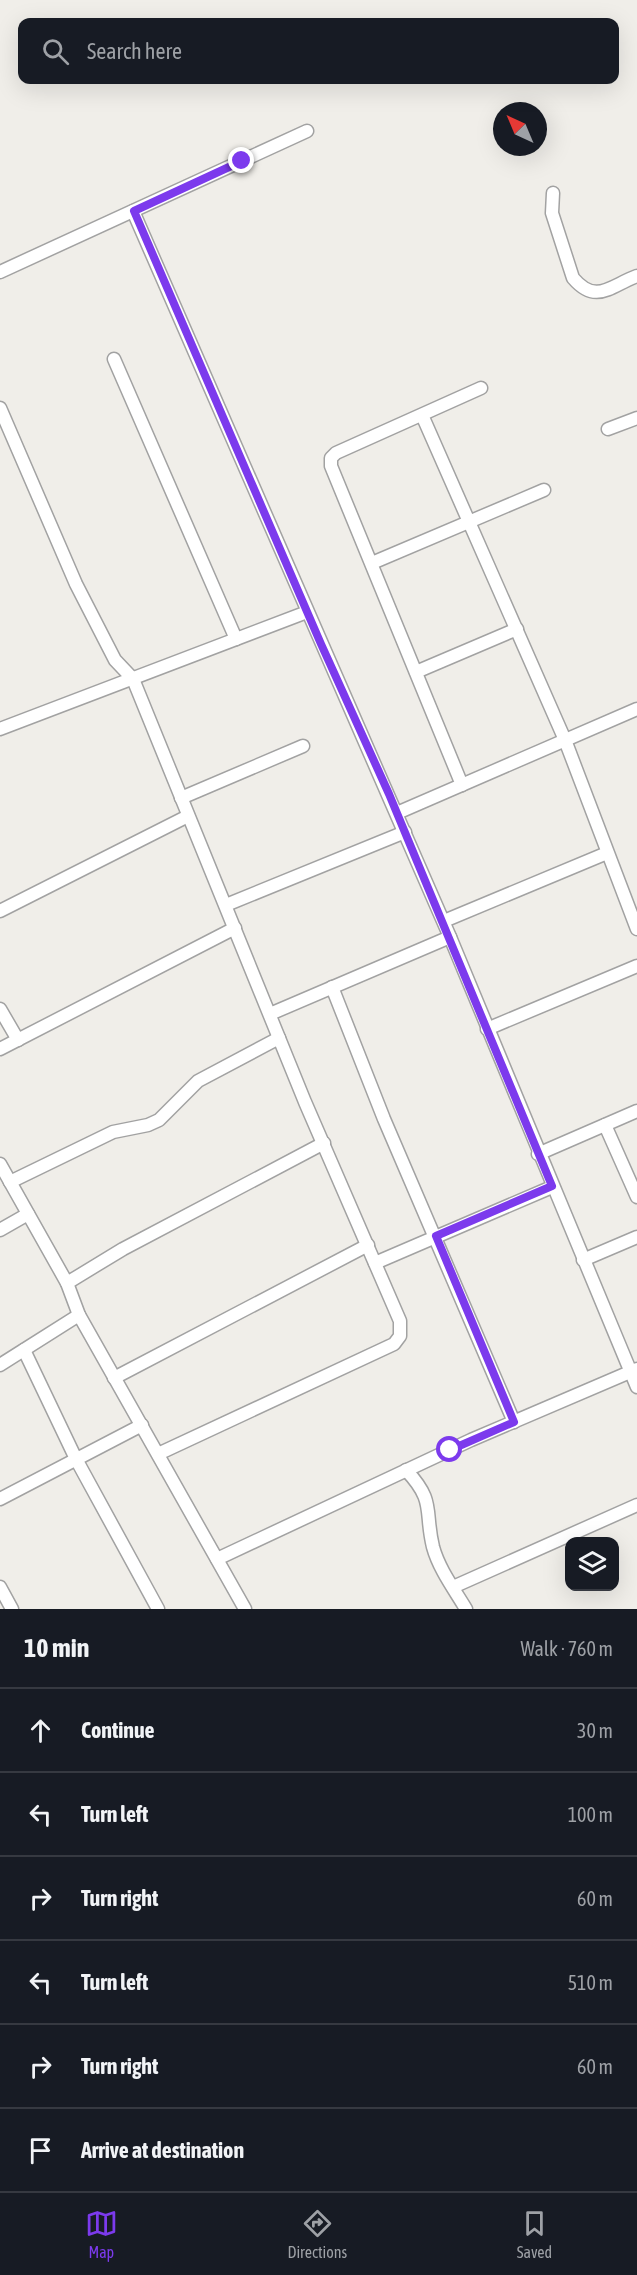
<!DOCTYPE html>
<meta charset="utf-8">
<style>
body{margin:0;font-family:"Asap Condensed",sans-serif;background:#242831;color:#f1f3f6}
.controls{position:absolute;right:18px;bottom:18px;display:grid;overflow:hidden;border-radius:12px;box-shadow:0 6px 24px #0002}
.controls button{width:54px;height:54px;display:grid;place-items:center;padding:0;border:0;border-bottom:2px solid #363941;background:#171b24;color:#f1f3f6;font:30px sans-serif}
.compass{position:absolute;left:493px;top:102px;width:54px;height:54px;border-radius:50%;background:#171b24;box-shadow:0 6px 24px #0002;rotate:316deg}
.stop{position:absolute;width:18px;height:18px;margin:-14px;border:4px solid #7c3aed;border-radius:50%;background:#fff}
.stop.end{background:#7c3aed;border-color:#fff;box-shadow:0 2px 6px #0008}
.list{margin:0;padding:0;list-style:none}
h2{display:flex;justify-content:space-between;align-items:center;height:78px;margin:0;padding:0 24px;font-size:26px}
h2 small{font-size:20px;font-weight:400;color:#9ea1a6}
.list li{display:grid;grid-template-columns:39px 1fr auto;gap:18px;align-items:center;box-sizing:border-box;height:84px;padding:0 24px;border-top:2px solid #363941}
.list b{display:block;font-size:22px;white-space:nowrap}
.list em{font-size:20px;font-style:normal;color:#9ea1a6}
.icon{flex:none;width:33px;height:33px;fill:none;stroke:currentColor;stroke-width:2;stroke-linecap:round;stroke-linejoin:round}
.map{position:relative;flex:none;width:637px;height:1609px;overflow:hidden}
.search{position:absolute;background:#171b24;box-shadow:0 6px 24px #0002;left:18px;right:18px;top:18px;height:66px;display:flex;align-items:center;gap:15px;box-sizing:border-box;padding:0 21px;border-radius:12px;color:#9ea1a6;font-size:22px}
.sheet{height:582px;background:#171b24}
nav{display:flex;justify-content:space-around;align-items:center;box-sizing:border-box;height:84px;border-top:2px solid #363941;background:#171b24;font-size:16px;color:#9ea1a6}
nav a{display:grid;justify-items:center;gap:3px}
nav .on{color:#7c3aed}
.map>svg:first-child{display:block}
</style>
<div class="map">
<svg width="637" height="1609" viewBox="0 0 637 1609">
<rect width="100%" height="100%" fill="#f0eee9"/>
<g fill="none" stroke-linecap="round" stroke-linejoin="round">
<defs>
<g id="street">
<path d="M553,193l-1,20 21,65c23,27 37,8 64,-2"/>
<polyline points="133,211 450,937 637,1387"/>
<polyline points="0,272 307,131"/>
<polyline points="114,359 236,639"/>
<polyline points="0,408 76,584 115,660 133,679 305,1102 400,1321 400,1336 394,1344 158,1454"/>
<polyline points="422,415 565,740 637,929"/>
<polyline points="608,429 637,418"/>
<polyline points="372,563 544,490"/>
<polyline points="416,672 517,629"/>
<polyline points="0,729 307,612"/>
<polyline points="462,785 331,466 331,458 336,453 481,388"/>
<polyline points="181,798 303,746"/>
<polyline points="397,813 637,709"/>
<polyline points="226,905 405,832"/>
<polyline points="0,911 188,816"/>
<polyline points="444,921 607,853"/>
<polyline points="332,987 384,1119 514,1422"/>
<polyline points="0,1009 18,1040"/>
<polyline points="270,1014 450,937"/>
<polyline points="487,1029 637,966"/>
<polyline points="0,1049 235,928"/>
<polyline points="605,1125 637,1197"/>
<polyline points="538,1154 637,1111"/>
<polyline points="0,1164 67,1283 79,1315 245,1609"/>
<polyline points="10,1182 113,1132 148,1125 159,1120 198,1081 279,1038"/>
<polyline points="0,1230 28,1214"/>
<polyline points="583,1260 637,1237"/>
<polyline points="375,1263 552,1187"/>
<polyline points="67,1283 123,1249 324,1143"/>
<polyline points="24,1350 76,1459 158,1609"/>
<polyline points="0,1365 79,1315"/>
<polyline points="114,1378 368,1245"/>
<path d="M406,1470c30,32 18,40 27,77 6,22 21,42 33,62"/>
<polyline points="0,1499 142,1425"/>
<polyline points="217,1559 471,1440 637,1369"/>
<polyline points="0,1587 12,1609"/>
<polyline points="453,1587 637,1505"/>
</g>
</defs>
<!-- street casing -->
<use href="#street" stroke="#a2a2a2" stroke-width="15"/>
<!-- street -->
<use href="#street" stroke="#fff" stroke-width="12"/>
</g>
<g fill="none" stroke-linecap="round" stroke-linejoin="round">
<!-- route -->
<polyline stroke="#7c3aed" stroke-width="8" points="242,161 134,211 321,644 389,794 552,1186 436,1236 514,1422 450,1450"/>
</g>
</svg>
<div class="controls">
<button><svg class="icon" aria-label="layers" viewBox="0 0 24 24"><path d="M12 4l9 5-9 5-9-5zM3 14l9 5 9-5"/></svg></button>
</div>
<svg class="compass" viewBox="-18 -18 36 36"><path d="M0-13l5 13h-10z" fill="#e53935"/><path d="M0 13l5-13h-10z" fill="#9ea1a6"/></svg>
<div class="stop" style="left:450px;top:1450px"></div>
<div class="stop end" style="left:242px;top:161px"></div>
<div class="search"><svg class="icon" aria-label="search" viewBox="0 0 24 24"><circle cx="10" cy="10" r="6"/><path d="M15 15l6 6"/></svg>Search here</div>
</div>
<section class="sheet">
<h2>10 min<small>Walk · 760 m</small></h2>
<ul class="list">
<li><svg class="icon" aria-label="ahead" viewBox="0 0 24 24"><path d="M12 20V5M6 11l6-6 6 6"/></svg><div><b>Continue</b></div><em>30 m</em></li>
<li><svg class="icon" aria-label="left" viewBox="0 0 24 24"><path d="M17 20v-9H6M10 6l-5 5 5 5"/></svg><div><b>Turn left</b></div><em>100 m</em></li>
<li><svg class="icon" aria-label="right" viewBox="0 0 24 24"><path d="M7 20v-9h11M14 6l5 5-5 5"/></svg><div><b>Turn right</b></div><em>60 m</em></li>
<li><svg class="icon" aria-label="left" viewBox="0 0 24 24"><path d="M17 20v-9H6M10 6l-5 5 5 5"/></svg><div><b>Turn left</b></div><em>510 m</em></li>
<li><svg class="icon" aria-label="right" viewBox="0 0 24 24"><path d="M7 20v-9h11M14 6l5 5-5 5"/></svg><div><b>Turn right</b></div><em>60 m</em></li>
<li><svg class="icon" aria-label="arrive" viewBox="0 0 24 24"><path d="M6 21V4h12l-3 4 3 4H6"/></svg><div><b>Arrive at destination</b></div></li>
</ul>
</section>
<nav>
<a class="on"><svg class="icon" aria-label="map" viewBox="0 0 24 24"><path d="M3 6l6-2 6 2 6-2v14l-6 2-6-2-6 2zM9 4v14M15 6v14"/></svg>Map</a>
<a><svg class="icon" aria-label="directions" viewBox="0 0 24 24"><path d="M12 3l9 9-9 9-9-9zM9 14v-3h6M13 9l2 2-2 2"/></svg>Directions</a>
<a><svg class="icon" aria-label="saved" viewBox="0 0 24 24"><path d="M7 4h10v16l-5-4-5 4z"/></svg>Saved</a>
</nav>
